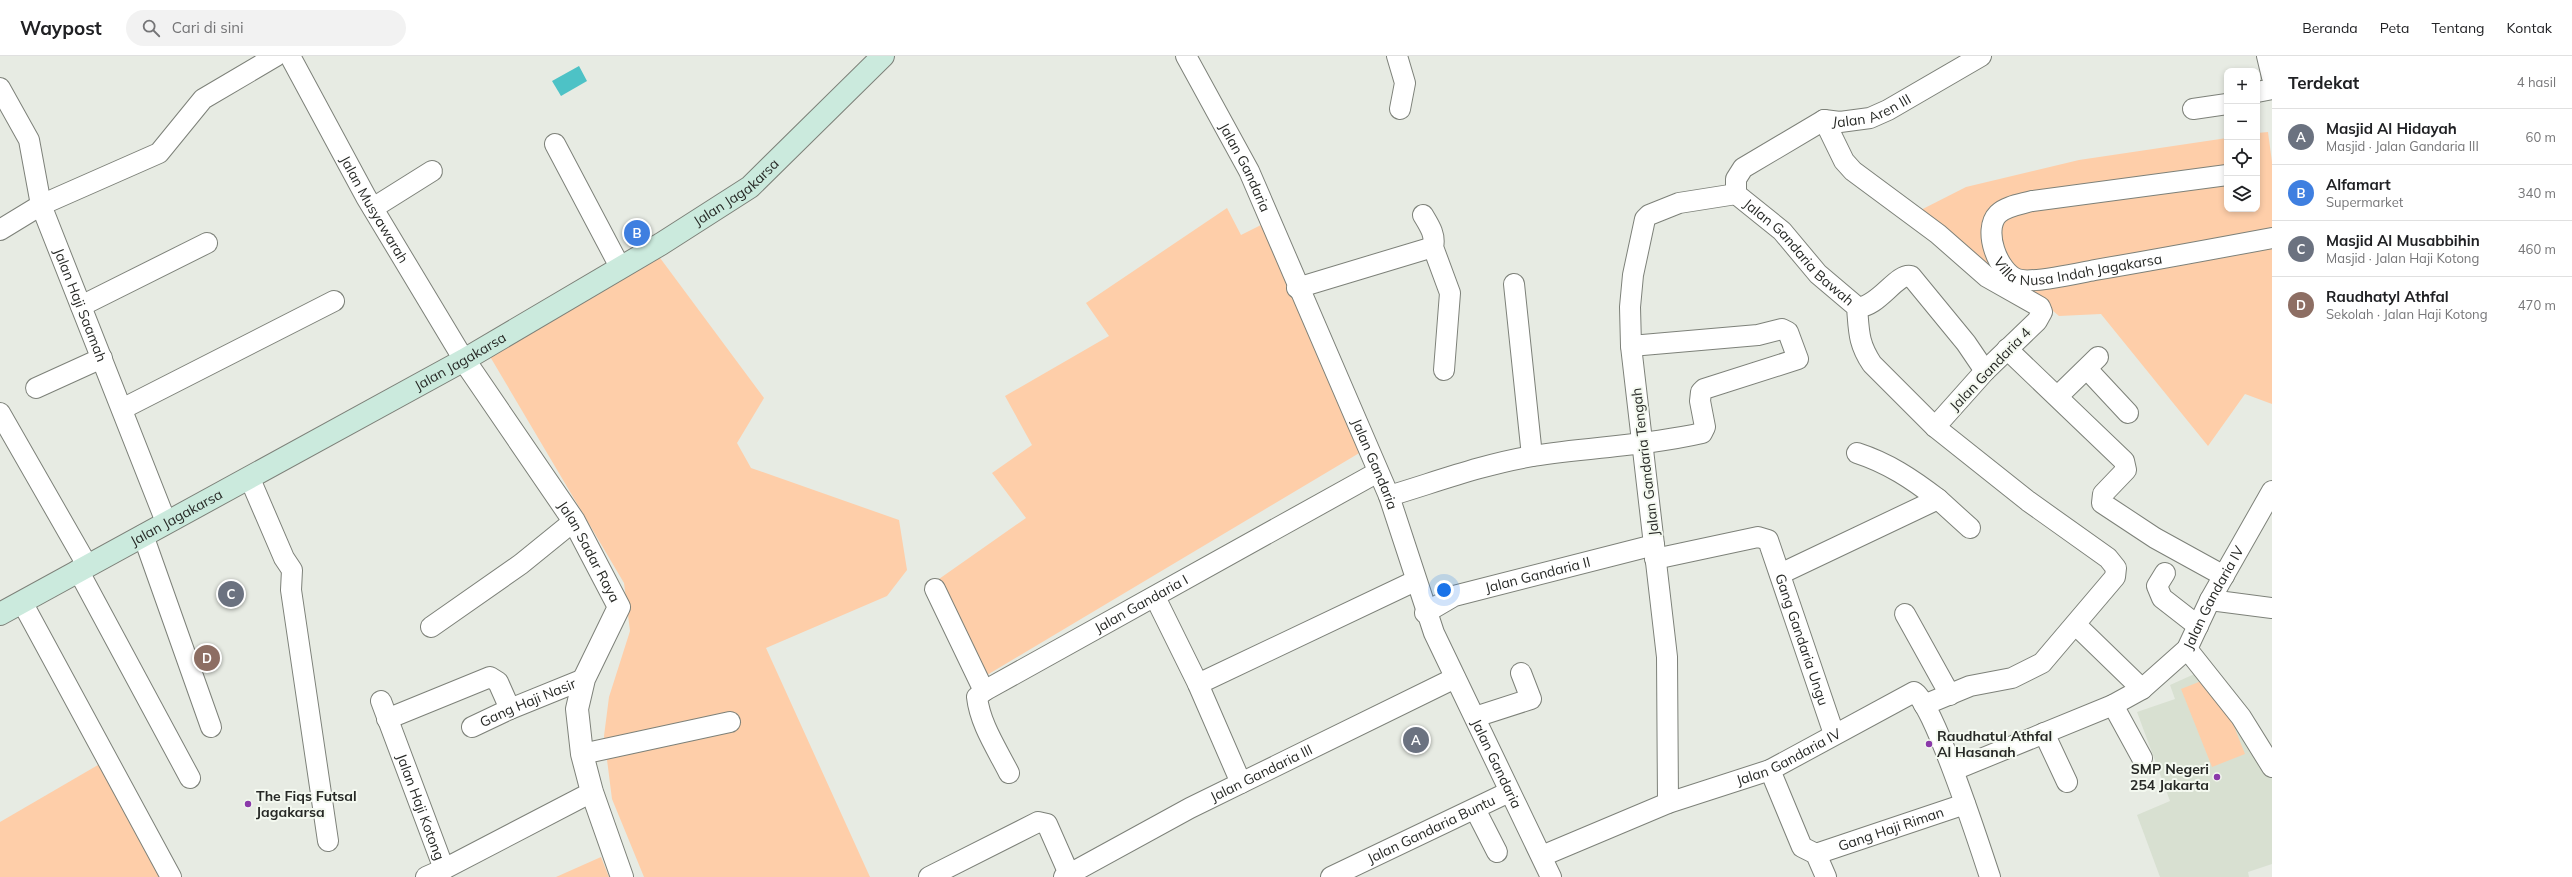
<!DOCTYPE html>
<html lang="id">
<meta charset="utf-8">
<style>
body{margin:0;font-family:Mulish,sans-serif;background:#f2f2f2;color:#202124}
.controls{position:absolute;right:12px;top:12px;display:grid;overflow:hidden;border-radius:8px;box-shadow:0 2px 6px #0003}
.controls button{width:36px;height:36px;display:grid;place-items:center;padding:0;border:0;border-bottom:1px solid #e0e0e0;background:#fff;color:#202124;font:20px sans-serif}
.you{position:absolute;left:1444px;top:534px;width:14px;height:14px;margin:-10px;border:3px solid #fff;border-radius:50%;background:#1a73e8;box-shadow:0 0 0 6px #1a73e833}
.badge{display:grid;place-items:center;width:26px;height:26px;border-radius:50%;background:#111827;color:#fff;font-size:13px;font-weight:700}
.pin{position:absolute;translate:-50% -50%;border:2px solid #fff;box-shadow:0 1px 4px #0006}
.list{margin:0;padding:0;list-style:none}
h2{display:flex;justify-content:space-between;align-items:center;height:52px;margin:0;padding:0 16px;font-size:17px}
h2 small{font-size:13px;font-weight:400;color:#757577}
.list li{display:grid;grid-template-columns:26px 1fr auto;gap:12px;align-items:center;box-sizing:border-box;height:56px;padding:0 16px;border-top:1px solid #e0e0e0}
.list b{display:block;font-size:15px;white-space:nowrap}
.list p{margin:0;font-size:13px;white-space:nowrap;color:#757577}
.list em{font-size:13px;font-style:normal;color:#757577}
.icon{flex:none;width:22px;height:22px;fill:none;stroke:currentColor;stroke-width:2;stroke-linecap:round;stroke-linejoin:round}
.map{position:relative;flex:none;width:2272px;height:821px;overflow:hidden}
header{display:flex;align-items:center;gap:24px;box-sizing:border-box;height:56px;padding:0 20px;background:#fff;border-bottom:1px solid #e0e0e0}
header strong{font-size:19px}
nav{display:flex;gap:22px;margin-inline-start:auto;font-size:14px}
.search{width:280px;height:36px;background:#f2f2f2;display:flex;align-items:center;gap:10px;box-sizing:border-box;padding:0 14px;border-radius:22px;color:#757577;font-size:15px}
main{display:flex}
aside{flex:1;background:#fff}
.map>svg:first-child{display:block}
</style>
<header>
<strong>Waypost</strong>
<div class="search"><svg class="icon" aria-label="search" viewBox="0 0 24 24"><circle cx="10" cy="10" r="6"/><path d="M15 15l6 6"/></svg>Cari di sini</div>
<nav><a>Beranda</a><a>Peta</a><a>Tentang</a><a>Kontak</a></nav>
</header>
<main>
<div class="map">
<svg width="2272" height="821" viewBox="0 0 2272 821">
<rect width="100%" height="100%" fill="#e7ebe3"/>
<!-- built -->
<polygon fill="#d8e0d1" points="2210,611 2272,697 2272,808 2248,816 2249,821 2160,821 2137,759 2170,745 2137,656 2175,643 2170,629"/>
<!-- green -->
<g fill="#fecea9">
<polygon points="2268,76 2272,106 2272,348 2245,338 2208,390 2101,258 2059,260 2032,237 1907,161 1966,131 2079,104 2227,82 2227,153 2257,153 2257,77"/>
<polygon points="1227,152 1241,179 1261,169 1366,393 982,622 939,523 1026,462 992,417 1032,389 1005,340 1109,280 1086,247"/>
<polygon points="646,183 764,342 737,387 751,412 899,464 907,514 887,540 766,592 870,821 644,821 612,743 604,680 609,641 630,575 624,527 482,287"/>
<polygon points="2214,620 2245,698 2212,711 2181,633"/>
<polygon points="110,702 173,821 0,821 0,766"/>
<polygon points="601,801 609,821 556,821"/>
</g>
<!-- water -->
<polygon fill="#4dc2c6" points="579,10 587,25 561,40 552,25"/>
<g fill="none" stroke-linecap="round" stroke-linejoin="round">
<defs>
<g id="minor">
<path id="s1" d="M290,0l76,141 98,163"/>
<path id="s2" d="M1186,0l63,115 140,325 45,137 117,244"/>
<polyline points="1397,0 1405,27 1400,53"/>
<polyline points="2267,0 2272,21"/>
<path id="s3" d="M0,32l29,52 12,65 125,317"/>
<polyline points="2257,36 2272,33"/>
<polyline points="2193,53 2227,48"/>
<polyline points="1824,64 1844,105 1853,115 1938,178 1987,221 2040,251 2042,256 2037,265 1985,315 1935,371 2028,445 2108,502 2116,512 2115,521 2042,607 2012,622 1970,630 1924,649"/>
<polyline points="555,88 620,211"/>
<path id="s4" d="M2227,119l-195,26c-10,3 -26,5 -34,13 -16,16 0,58 19,65 14,5 62,-6 78,-9 59,-10 118,-21 177,-32"/>
<path id="s5" d="M1736,138l46,37 36,43 39,33c2,24 1,36 15,57l63,63"/>
<path id="s6" d="M1736,138v-15l7,-11 81,-48 16,2 30,-4 18,-8 93,-54"/>
<polyline points="373,152 432,115"/>
<path d="M1423,159c6,10 13,20 10,32l17,46 -6,77"/>
<polyline points="0,174 41,149 159,97 203,43 276,0"/>
<polyline points="1514,228 1532,400"/>
<polyline points="1297,232 1433,191"/>
<polyline points="81,250 207,187"/>
<path d="M1857,251c20,2 40,-35 54,-31l55,67 19,28"/>
<polyline points="2007,293 2124,405 2126,414 2103,438 2102,447 2155,482 2224,520"/>
<polyline points="2087,313 2128,357"/>
<polyline points="36,332 102,302"/>
<polyline points="2058,340 2098,301"/>
<polyline points="122,353 334,245"/>
<polyline points="0,357 87,509"/>
<path d="M1857,397c31,10 55,26 81,46"/>
<polyline points="250,423 284,502 292,514 291,534 328,785"/>
<path d="M1389,440c47,-14 95,-32 144,-40 56,-9 112,-10 169,-23l3,-6 -5,-26 1,-9 3,-3 94,-30 -10,-27 -6,-3 -24,6 -127,11"/>
<polyline points="143,479 211,671"/>
<path id="s7" d="M1655,503l103,-22 10,3 66,194"/>
<polyline points="78,514 190,722"/>
<polyline points="2165,517 2157,530 2162,542 2198,570"/>
<polyline points="1780,518 1938,443 1970,472"/>
<polyline points="935,533 984,635"/>
<polyline points="1155,541 1198,628 1241,727"/>
<polyline points="2210,544 2272,552"/>
<polyline points="22,546 171,821"/>
<path id="s8" d="M1425,557l29,-17 200,-51"/>
<polyline points="1905,558 1950,639"/>
<polyline points="2076,569 2142,633"/>
<polyline points="431,571 521,508 574,465"/>
<polyline points="2187,593 2241,661 2272,711"/>
<polyline points="1198,628 1415,525"/>
<path id="s9" d="M381,645l63,168 148,-77"/>
<polyline points="2113,649 2142,702"/>
<polyline points="1475,661 1531,643 1521,617"/>
<polyline points="387,663 490,621 498,626 510,653"/>
<path id="s10" d="M472,671l38,-18 74,-30"/>
<polyline points="2044,677 2067,726"/>
<polyline points="582,698 730,666"/>
<polyline points="1770,714 1802,791 1816,798 1826,821"/>
<path id="s11" d="M1954,714l159,-65 29,-16 45,-40 23,-49 62,-109"/>
<path id="s12" d="M1009,717c-12,-24 -29,-49 -32,-76l7,-6 394,-219"/>
<polyline points="1668,747 1667,601 1631,290 1630,251 1633,219 1645,163 1649,159 1679,147 1736,138"/>
<polyline points="1475,753 1497,796"/>
<path id="s13" d="M1816,798l149,-50"/>
<path id="s14" d="M1542,800l126,-53 102,-33 144,-78c19,9 67,158 76,185"/>
<polyline points="426,821 444,813"/>
<polyline points="929,821 1038,766 1047,768 1069,818"/>
<path id="s15" d="M1064,821l126,-69 265,-130"/>
<path id="s16" d="M1331,821l178,-85"/>
</g>
<g id="tertiary">
<path id="s17" d="M464,304l110,161 45,86 -35,72 -7,30 5,45 10,38 30,85"/>
</g>
<g id="secondary">
<path id="s18" d="M0,558l464,-254 197,-116 89,-57 133,-131"/>
</g>
</defs>
<!-- minor casing -->
<use href="#minor" stroke="#7d8179" stroke-width="22"/>
<!-- tertiary casing -->
<use href="#tertiary" stroke="#7d8179" stroke-width="24"/>
<!-- secondary casing -->
<use href="#secondary" stroke="#7d8179" stroke-width="24"/>
<!-- minor -->
<use href="#minor" stroke="#fff" stroke-width="20"/>
<!-- tertiary -->
<use href="#tertiary" stroke="#fff" stroke-width="22"/>
<!-- secondary -->
<use href="#secondary" stroke="#cbeadd" stroke-width="22"/>
</g>
<!-- markers -->
<g fill="#8a39a9" stroke="#f4f9f0" stroke-width="1.5">
<circle cx="1929" cy="688" r="4"/>
<circle cx="2217" cy="721" r="4"/>
<circle cx="248" cy="748" r="4"/>
</g>
<g text-anchor="middle" stroke-width="4" stroke-linejoin="round" paint-order="stroke">
<!-- street labels -->
<g font-size="14" fill="#272926" stroke="#f4f9f0">
<text dy="5" stroke="none"><textPath href="#s6" startOffset="172">Jalan Aren III</textPath></text>
<text dy="5" stroke="none"><textPath href="#s2" startOffset="126">Jalan Gandaria</textPath></text>
<text dy="5" stroke="none"><textPath href="#s18" startOffset="849">Jalan Jagakarsa</textPath></text>
<text dy="5" stroke="none"><textPath href="#s1" startOffset="175">Jalan Musyawarah</textPath></text>
<text dy="5" stroke="none"><textPath href="#s5" startOffset="86">Jalan Gandaria Bawah</textPath></text>
<text dy="5" stroke="none"><textPath href="#s4" startOffset="368">Villa Nusa Indah Jagakarsa</textPath></text>
<text dy="5" stroke="none"><textPath href="#s3" startOffset="233">Jalan Haji Saamah</textPath></text>
<text dy="5" stroke="none"><textPath href="#s18" startOffset="525">Jalan Jagakarsa</textPath></text>
<text transform="translate(1990 313) rotate(-46)" y="5">Jalan Gandaria 4</text>
<text transform="translate(1645 406) rotate(-97)" y="5">Jalan Gandaria Tengah</text>
<text dy="5" stroke="none"><textPath href="#s2" startOffset="450">Jalan Gandaria</textPath></text>
<text dy="5" stroke="none"><textPath href="#s18" startOffset="201">Jalan Jagakarsa</textPath></text>
<text dy="5" stroke="none"><textPath href="#s17" startOffset="229">Jalan Sadar Raya</textPath></text>
<text dy="5" stroke="none"><textPath href="#s8" startOffset="120">Jalan Gandaria II</textPath></text>
<text dy="5" stroke="none"><textPath href="#s11" startOffset="323">Jalan Gandaria IV</textPath></text>
<text dy="5" stroke="none"><textPath href="#s12" startOffset="272">Jalan Gandaria I</textPath></text>
<text dy="5" stroke="none"><textPath href="#s7" startOffset="221">Gang Gandaria Ungu</textPath></text>
<text dy="5" stroke="none"><textPath href="#s10" startOffset="61">Gang Haji Nasir</textPath></text>
<text dy="5" stroke="none"><textPath href="#s14" startOffset="266">Jalan Gandaria IV</textPath></text>
<text dy="5" stroke="none"><textPath href="#s2" startOffset="774">Jalan Gandaria</textPath></text>
<text dy="5" stroke="none"><textPath href="#s15" startOffset="223">Jalan Gandaria III</textPath></text>
<text dy="5" stroke="none"><textPath href="#s9" startOffset="113">Jalan Haji Kotong</textPath></text>
<text dy="5" stroke="none"><textPath href="#s13" startOffset="79">Gang Haji Riman</textPath></text>
<text dy="5" stroke="none"><textPath href="#s16" startOffset="111">Jalan Gandaria Buntu</textPath></text>
</g>
<!-- poi labels -->
<g font-size="14" font-weight="bold" fill="#272926" stroke="#f4f9f0" text-anchor="start">
<text x="1937" y="685">Raudhatul Athfal<tspan x="1937" dy="16">Al Hasanah</tspan></text>
<text x="2209" y="718" text-anchor="end">SMP Negeri<tspan x="2209" dy="16">254 Jakarta</tspan></text>
<text x="256" y="745">The Fiqs Futsal<tspan x="256" dy="16">Jagakarsa</tspan></text>
</g>
</g>
</svg>
<div class="controls">
<button>+</button>
<button>−</button>
<button><svg class="icon" aria-label="locate" viewBox="0 0 24 24"><circle cx="12" cy="12" r="6"/><path d="M12 2v4M12 18v4M2 12h4M18 12h4"/></svg></button>
<button><svg class="icon" aria-label="layers" viewBox="0 0 24 24"><path d="M12 4l9 5-9 5-9-5zM3 14l9 5 9-5"/></svg></button>
</div>
<div class="you"></div>
<div class="pin badge" style="left:1416px;top:684px;background:#6b7280">A</div>
<div class="pin badge" style="left:637px;top:177px;background:#3f7fe0">B</div>
<div class="pin badge" style="left:231px;top:538px;background:#6b7280">C</div>
<div class="pin badge" style="left:207px;top:602px;background:#8d6e63">D</div>
</div>
<aside>
<h2>Terdekat<small>4 hasil</small></h2>
<ul class="list">
<li><span class="badge" style="background:#6b7280">A</span><div><b>Masjid Al Hidayah</b><p>Masjid · Jalan Gandaria III</p></div><em>60 m</em></li>
<li><span class="badge" style="background:#3f7fe0">B</span><div><b>Alfamart</b><p>Supermarket</p></div><em>340 m</em></li>
<li><span class="badge" style="background:#6b7280">C</span><div><b>Masjid Al Musabbihin</b><p>Masjid · Jalan Haji Kotong</p></div><em>460 m</em></li>
<li><span class="badge" style="background:#8d6e63">D</span><div><b>Raudhatyl Athfal</b><p>Sekolah · Jalan Haji Kotong</p></div><em>470 m</em></li>
</ul>
</aside>
</main>
